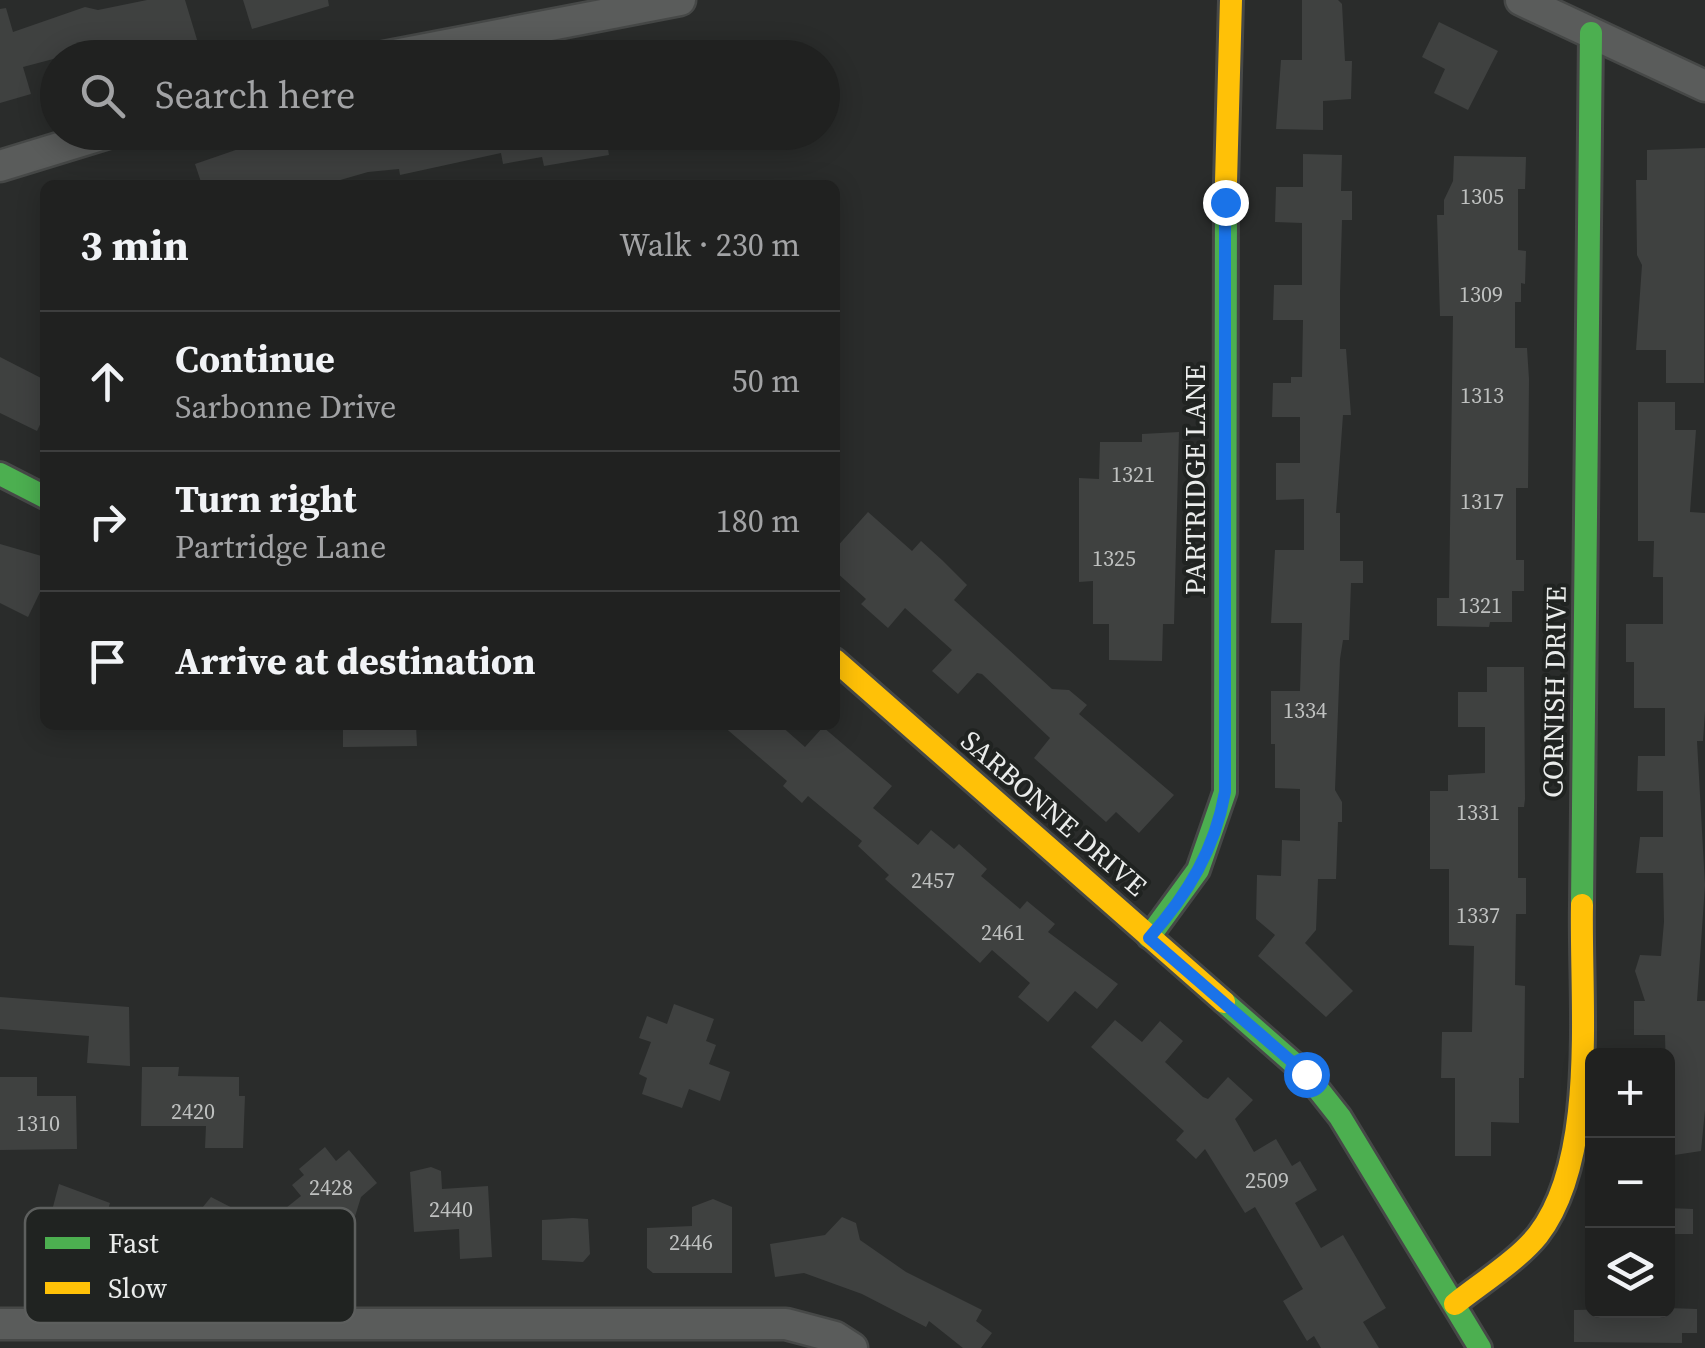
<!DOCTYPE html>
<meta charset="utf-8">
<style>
body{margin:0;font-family:"Source Serif 4",serif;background:#282929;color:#f1f3f6}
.controls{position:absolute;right:30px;bottom:30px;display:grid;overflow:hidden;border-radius:15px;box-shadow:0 5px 25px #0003}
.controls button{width:90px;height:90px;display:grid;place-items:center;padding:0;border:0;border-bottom:2px solid #3d3e3e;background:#202120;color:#f1f3f6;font:50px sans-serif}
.stop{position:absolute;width:30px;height:30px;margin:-22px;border:8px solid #1a73e8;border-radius:50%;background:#fff}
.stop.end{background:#1a73e8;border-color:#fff;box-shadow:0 2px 10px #0008}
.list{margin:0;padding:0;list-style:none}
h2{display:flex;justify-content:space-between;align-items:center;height:130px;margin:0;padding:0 40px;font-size:42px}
h2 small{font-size:32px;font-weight:400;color:#a2a3a5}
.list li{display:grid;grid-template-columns:65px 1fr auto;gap:30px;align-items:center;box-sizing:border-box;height:140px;padding:0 40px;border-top:2px solid #3d3e3e}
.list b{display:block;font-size:38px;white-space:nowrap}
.list p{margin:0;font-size:32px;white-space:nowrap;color:#a2a3a5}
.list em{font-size:32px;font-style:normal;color:#a2a3a5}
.icon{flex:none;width:55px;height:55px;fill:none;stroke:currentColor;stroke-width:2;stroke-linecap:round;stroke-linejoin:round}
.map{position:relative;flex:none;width:1705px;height:1348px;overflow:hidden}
.search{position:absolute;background:#202120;box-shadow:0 5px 25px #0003;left:40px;top:40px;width:800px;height:110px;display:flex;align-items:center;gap:25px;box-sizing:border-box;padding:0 35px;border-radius:55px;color:#a2a3a5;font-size:38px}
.panel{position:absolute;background:#202120;box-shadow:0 5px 25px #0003;left:40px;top:180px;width:800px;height:550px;border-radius:15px}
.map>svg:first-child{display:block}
</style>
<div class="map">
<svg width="1705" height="1348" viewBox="0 0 1705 1348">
<rect width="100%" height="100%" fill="#2a2c2b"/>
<!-- building -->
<g fill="#3f4140">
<polygon points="147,0 185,0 198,43 150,58 114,58 110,44 23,67 31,94 0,103 0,9 6,8 13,32 85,7 98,10"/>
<polygon points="243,0 328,0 329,6 252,29"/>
<polygon points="1302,0 1338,0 1342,4 1345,61 1352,61 1351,99 1323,101 1323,130 1276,129 1281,60 1302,60"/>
<polygon points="1439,22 1498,51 1468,110 1434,93 1445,69 1422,57"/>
<polygon points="288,132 605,132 609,155 544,166 542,157 503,164 501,153 400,175 399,169 368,172 323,185 202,185 195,164"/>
<polygon points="1705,148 1704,383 1666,383 1666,350 1636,350 1642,265 1637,255 1636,180 1647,180 1647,150"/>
<polygon points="1303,154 1342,155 1341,191 1352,191 1352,220 1342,220 1340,293 1340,349 1346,349 1351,415 1343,415 1336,513 1340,513 1340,561 1363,561 1363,583 1351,583 1349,640 1343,640 1340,659 1335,790 1342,802 1342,822 1338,822 1336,879 1318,879 1316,930 1305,943 1353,991 1326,1017 1258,956 1275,935 1256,919 1257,875 1281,876 1282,840 1300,841 1300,789 1275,788 1275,744 1271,744 1271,691 1300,691 1302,623 1271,623 1275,550 1304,550 1304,499 1276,500 1276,463 1300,463 1300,417 1272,417 1273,383 1291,383 1291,377 1302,377 1303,320 1273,320 1274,285 1302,285 1302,223 1275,222 1276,187 1303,187"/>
<polygon points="1454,156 1526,157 1525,189 1518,189 1518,250 1526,251 1525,284 1521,283 1521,302 1515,302 1515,348 1527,348 1529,379 1528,488 1516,488 1516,560 1524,560 1524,591 1512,591 1512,622 1490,622 1489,627 1437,626 1437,598 1449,598 1453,316 1440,316 1437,215 1444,215 1444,200 1453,181"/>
<polygon points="0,357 45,380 45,414 37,431 0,413"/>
<polygon points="1638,402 1675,402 1675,430 1696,430 1690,512 1705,513 1705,711 1703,741 1697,741 1705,885 1697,1001 1705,1001 1705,1110 1701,1151 1668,1156 1665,1035 1634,1035 1634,1001 1645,1001 1635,971 1640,955 1661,956 1664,922 1663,873 1636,873 1640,837 1663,837 1663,791 1637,791 1638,756 1665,756 1665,708 1634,708 1634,662 1626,662 1626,624 1663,624 1663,577 1653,577 1654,541 1638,541"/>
<polygon points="1179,432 1174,624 1163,624 1162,661 1109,660 1109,624 1093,624 1093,581 1079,582 1079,478 1099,479 1100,442 1142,442 1142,434"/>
<polygon points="868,512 912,551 921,541 942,560 967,585 954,600 1052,689 1069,690 1087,705 1079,714 1174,795 1139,833 1116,812 1106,822 1034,758 1050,738 982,674 977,673 958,694 932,671 952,650 905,608 888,628 861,604 866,599 835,571 835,549"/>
<polygon points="0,544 45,557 45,582 28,617 0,603"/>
<polygon points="1487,667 1524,667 1525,799 1524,807 1518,807 1518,878 1526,878 1526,914 1516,914 1515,985 1525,986 1524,1078 1519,1078 1519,1123 1491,1122 1491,1156 1455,1156 1455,1078 1441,1078 1442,1032 1472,1032 1474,946 1449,945 1449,869 1430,869 1430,791 1448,791 1448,775 1485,773 1485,727 1458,727 1458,692 1487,692"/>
<polygon points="343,725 416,725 417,746 343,747"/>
<polygon points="722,725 780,725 805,747 823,727 892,786 873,808 918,845 931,830 954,849 959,844 987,869 981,876 1020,909 1027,901 1055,924 1048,932 1118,984 1097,1009 1075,991 1048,1022 1018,997 1030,983 992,950 980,963 885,879 889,875 858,846 862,841 808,796 802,803 783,786 787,781"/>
<polygon points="0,997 129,1007 130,1066 87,1063 89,1036 0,1029"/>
<polygon points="674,1004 714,1019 706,1041 716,1045 709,1064 730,1072 720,1101 689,1089 682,1108 642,1094 647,1078 639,1074 651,1042 639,1038 647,1016 667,1024"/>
<polygon points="1115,1020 1142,1042 1160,1021 1183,1041 1165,1062 1203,1097 1208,1099 1228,1077 1253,1100 1235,1119 1254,1152 1276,1139 1292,1166 1300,1161 1317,1190 1295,1203 1321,1248 1343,1235 1386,1308 1363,1322 1379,1348 1321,1348 1314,1336 1307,1341 1283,1301 1303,1289 1255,1207 1245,1213 1205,1149 1196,1159 1176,1140 1184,1131 1091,1047"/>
<polygon points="142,1067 179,1067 178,1076 239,1077 239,1096 245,1096 243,1148 205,1148 206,1126 141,1126"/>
<polygon points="0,1077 37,1077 37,1096 76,1096 77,1149 0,1150"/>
<polygon points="325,1147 336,1161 349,1150 377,1183 361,1197 353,1223 322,1214 299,1233 281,1212 301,1196 292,1185 304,1175 299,1169"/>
<polygon points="431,1167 441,1171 442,1189 488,1186 492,1257 460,1259 459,1229 414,1232 410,1172"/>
<polygon points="59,1184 110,1203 100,1236 49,1222"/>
<polygon points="211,1197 250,1217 267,1234 237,1272 181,1234"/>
<polygon points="713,1199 732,1207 732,1273 653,1273 647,1268 647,1228 692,1226 692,1207"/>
<polygon points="1668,1208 1693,1209 1693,1234 1668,1234"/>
<polygon points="842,1217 856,1223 860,1240 906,1272 982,1310 976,1321 992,1333 981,1348 963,1348 929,1321 926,1327 862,1294 804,1273 775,1277 770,1244 825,1235"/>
<polygon points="573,1218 588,1219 590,1254 583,1262 542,1260 542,1220"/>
<polygon points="1668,1308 1697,1309 1697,1333 1682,1333 1682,1343 1574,1342 1574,1310"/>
</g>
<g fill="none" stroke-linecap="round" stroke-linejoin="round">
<defs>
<g id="street">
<polyline points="1521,0 1705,86"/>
<polyline points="379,58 680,0"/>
<polyline points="0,166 111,132"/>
<polyline points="0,1324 786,1324 835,1337 852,1348"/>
</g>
<g id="fast">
<polyline points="0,474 45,497"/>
<polyline points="1582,905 1591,33"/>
<polyline points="1149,937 1198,870 1225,792 1226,182"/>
<polyline points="1224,1002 1306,1074 1340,1117 1480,1348"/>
</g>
<g id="slow">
<polyline points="1226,182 1231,0"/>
<polyline points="835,660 1224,1002"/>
<path d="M1455,1304c26,-21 62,-43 83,-69 60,-78 42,-234 44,-330"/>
</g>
</defs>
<!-- street casing -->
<use href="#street" stroke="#464847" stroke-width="35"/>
<!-- fast casing -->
<use href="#fast" stroke="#464847" stroke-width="28"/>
<!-- slow casing -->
<use href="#slow" stroke="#464847" stroke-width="28"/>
<!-- street -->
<use href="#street" stroke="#5a5c5b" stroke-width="30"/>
<!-- fast -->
<use href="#fast" stroke="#4caf50" stroke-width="22"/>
<!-- slow -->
<use href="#slow" stroke="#ffc107" stroke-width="22"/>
</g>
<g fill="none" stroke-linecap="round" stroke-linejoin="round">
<!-- route -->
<path stroke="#1a73e8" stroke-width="12" d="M1225,202v590c-10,57 -37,102 -76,146l157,136"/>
</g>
<g text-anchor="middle" stroke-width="8" stroke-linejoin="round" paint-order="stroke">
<!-- number labels -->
<g font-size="22" fill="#bfc1c0">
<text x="1482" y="204">1305</text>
<text x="1481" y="302">1309</text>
<text x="1482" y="403">1313</text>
<text x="1133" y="482">1321</text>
<text x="1482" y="509">1317</text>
<text x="1114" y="566">1325</text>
<text x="1480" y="613">1321</text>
<text x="1305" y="718">1334</text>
<text x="1478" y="820">1331</text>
<text x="933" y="888">2457</text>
<text x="1478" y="923">1337</text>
<text x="1003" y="940">2461</text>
<text x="193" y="1119">2420</text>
<text x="38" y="1131">1310</text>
<text x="1267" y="1188">2509</text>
<text x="331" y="1195">2428</text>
<text x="451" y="1217">2440</text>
<text x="691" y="1250">2446</text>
</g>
<!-- street labels -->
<g font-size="28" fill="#eaeceb" stroke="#202321">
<text transform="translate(1195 480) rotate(-90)" y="10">PARTRIDGE LANE</text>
<text transform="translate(1554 692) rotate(-89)" y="10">CORNISH DRIVE</text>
<text transform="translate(1054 813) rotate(41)" y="10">SARBONNE DRIVE</text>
</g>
</g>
<!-- legend -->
<rect x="25" y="1208" width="330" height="115" rx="15" fill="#202321" stroke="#5d5f5e" stroke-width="2.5"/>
<rect x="45" y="1237" width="45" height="12" fill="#4caf50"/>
<rect x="45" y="1282" width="45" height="12" fill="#ffc107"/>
<g font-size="28" fill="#eaeceb">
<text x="108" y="1253">Fast</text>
<text x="108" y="1298">Slow</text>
</g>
</svg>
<div class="controls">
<button>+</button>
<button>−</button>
<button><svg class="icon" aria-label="layers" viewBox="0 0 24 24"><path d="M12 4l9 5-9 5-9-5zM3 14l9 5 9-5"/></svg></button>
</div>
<div class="stop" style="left:1306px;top:1074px"></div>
<div class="stop end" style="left:1225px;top:202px"></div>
<div class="search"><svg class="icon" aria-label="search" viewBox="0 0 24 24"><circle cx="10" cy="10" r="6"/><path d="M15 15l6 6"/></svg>Search here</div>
<section class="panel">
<h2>3 min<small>Walk · 230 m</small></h2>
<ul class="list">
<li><svg class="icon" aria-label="ahead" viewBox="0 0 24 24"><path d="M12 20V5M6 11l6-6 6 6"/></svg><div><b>Continue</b><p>Sarbonne Drive</p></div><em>50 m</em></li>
<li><svg class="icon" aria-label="right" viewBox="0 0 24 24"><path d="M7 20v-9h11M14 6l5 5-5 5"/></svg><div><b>Turn right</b><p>Partridge Lane</p></div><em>180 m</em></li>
<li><svg class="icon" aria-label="arrive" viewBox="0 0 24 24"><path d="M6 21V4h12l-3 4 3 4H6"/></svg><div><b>Arrive at destination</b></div></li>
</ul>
</section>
</div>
